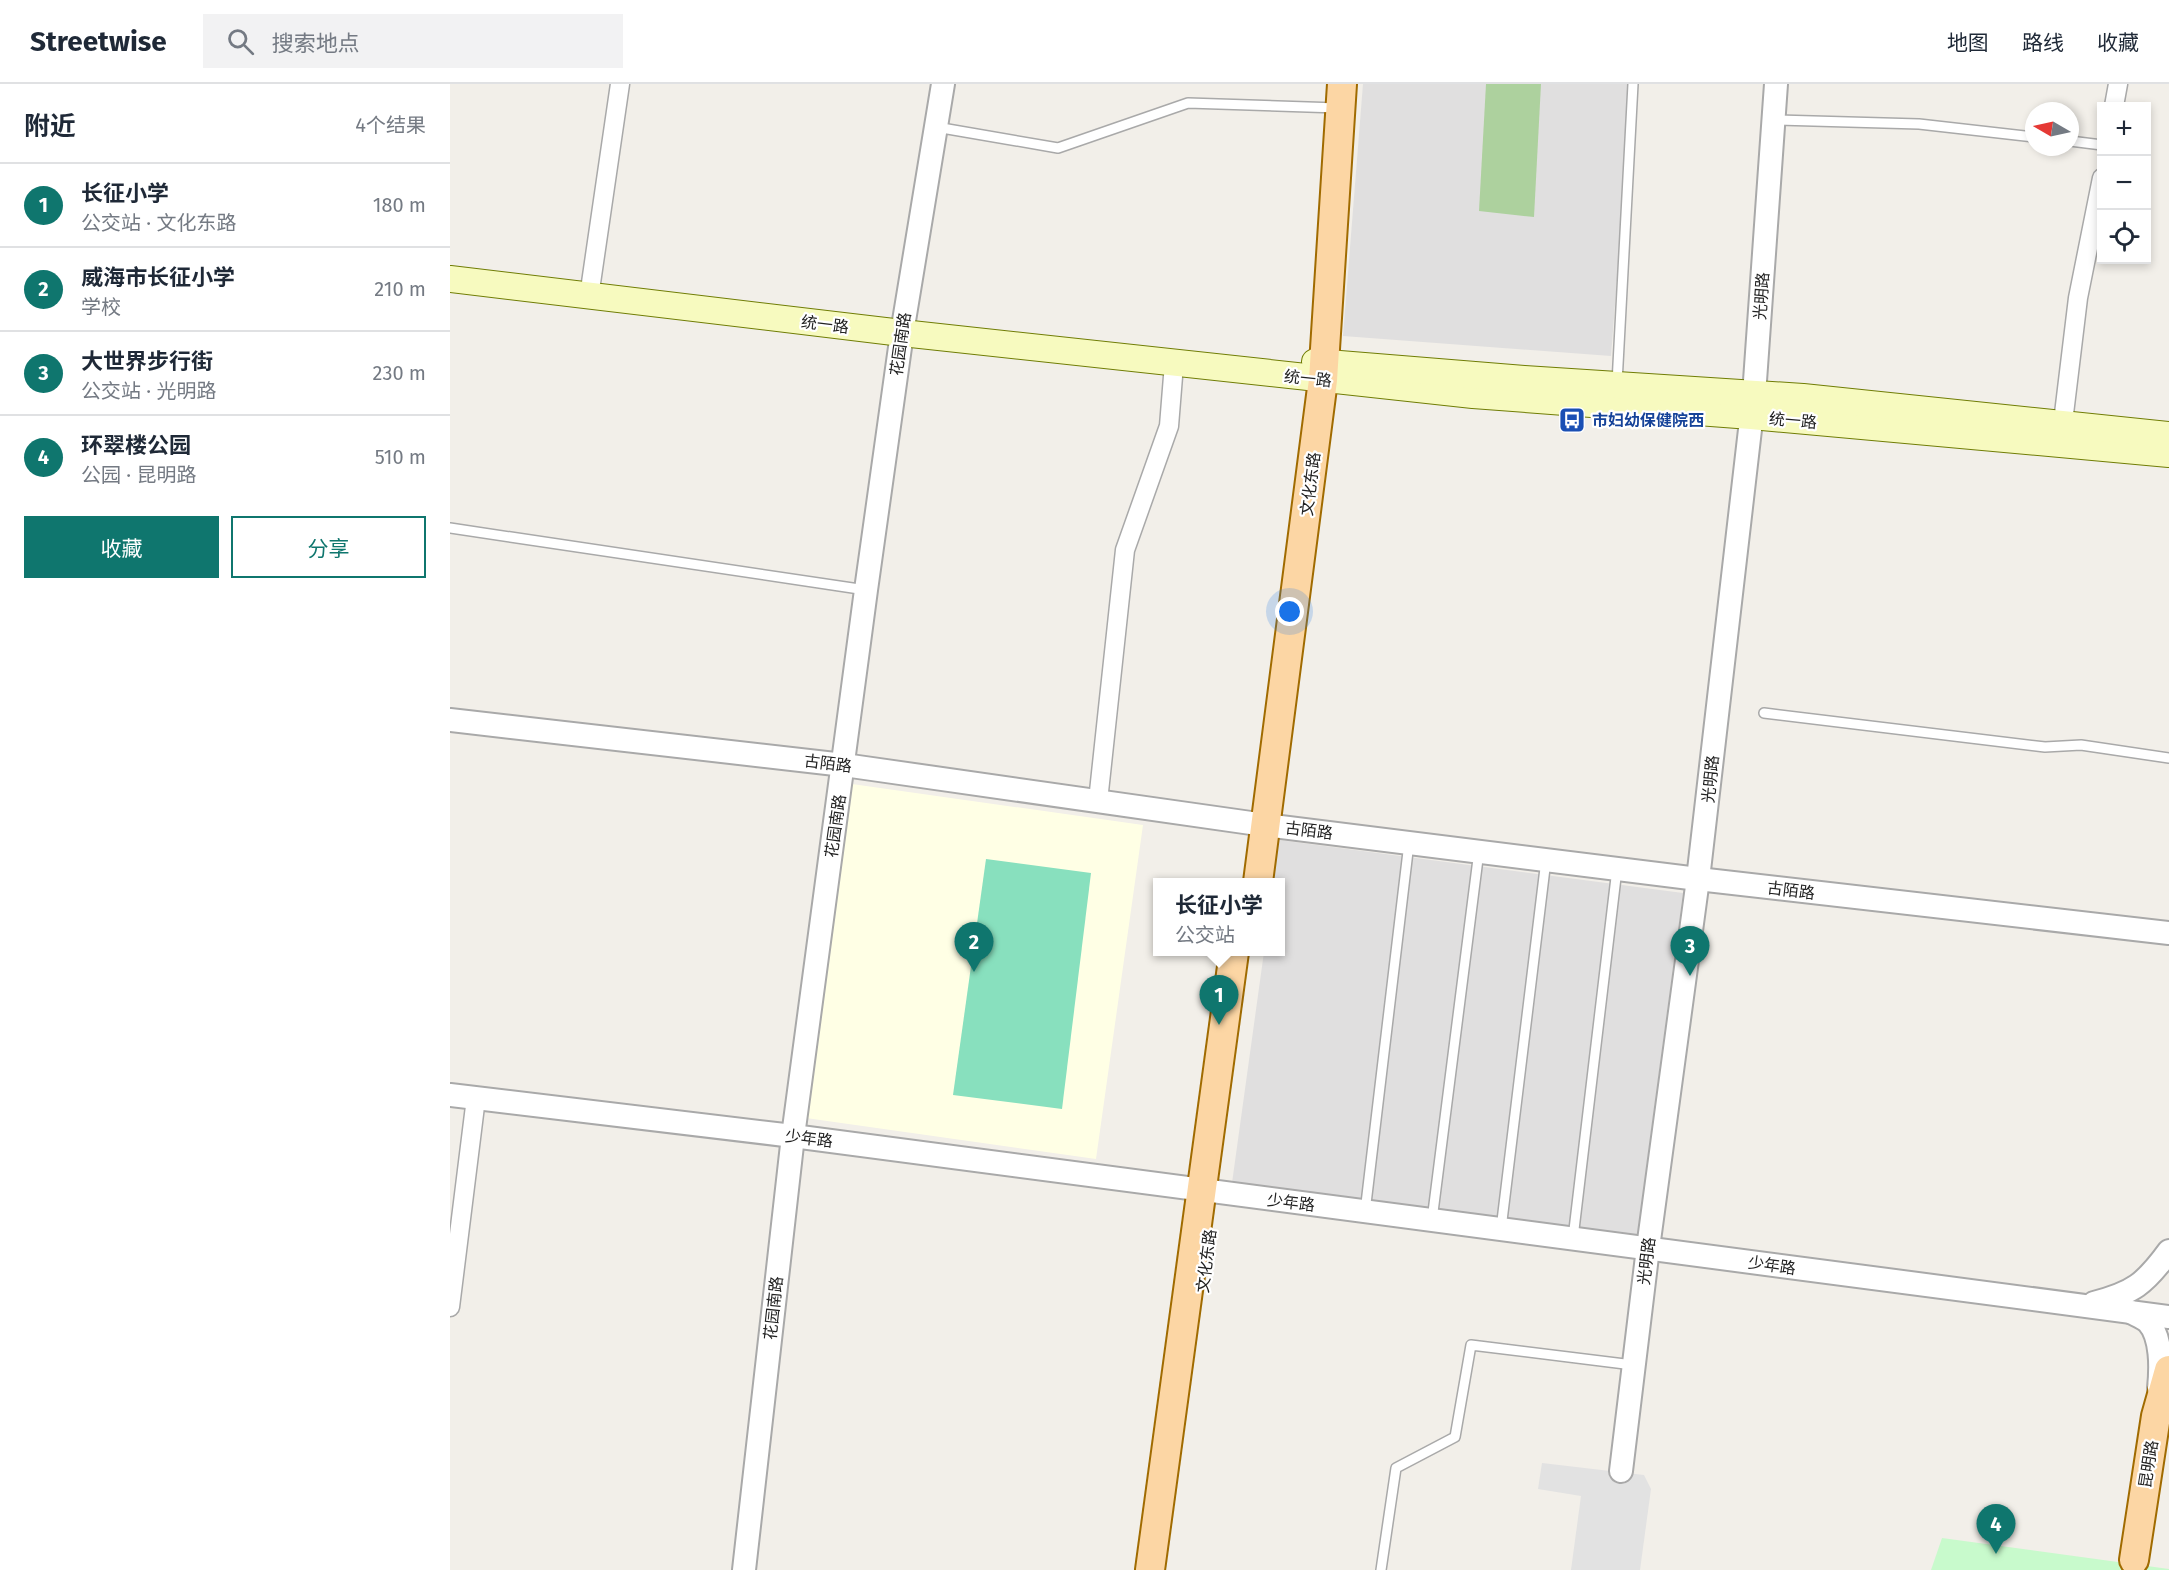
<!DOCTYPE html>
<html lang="zh">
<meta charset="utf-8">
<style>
body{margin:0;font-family:"Fira Sans","Noto Sans SC",sans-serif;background:#f2f2f3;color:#1f2937}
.controls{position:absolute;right:18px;top:18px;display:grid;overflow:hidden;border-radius:0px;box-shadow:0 3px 9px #0003}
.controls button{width:54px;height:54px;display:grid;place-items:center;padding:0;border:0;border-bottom:2px solid #e0e1e3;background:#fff;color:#1f2937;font:30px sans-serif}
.compass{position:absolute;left:1575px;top:18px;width:54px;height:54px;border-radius:50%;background:#fff;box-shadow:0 3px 9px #0003;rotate:279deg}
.you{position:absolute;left:840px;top:528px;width:21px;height:21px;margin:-15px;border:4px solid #fff;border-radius:50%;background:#1a73e8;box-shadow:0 0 0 9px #1a73e833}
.badge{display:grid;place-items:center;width:39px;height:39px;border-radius:50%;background:#0f766e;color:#fff;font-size:20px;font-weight:700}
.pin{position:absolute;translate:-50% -50px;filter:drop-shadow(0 2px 3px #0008)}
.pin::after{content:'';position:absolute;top:32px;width:21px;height:18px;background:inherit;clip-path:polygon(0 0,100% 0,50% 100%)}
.popup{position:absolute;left:703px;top:794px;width:132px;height:78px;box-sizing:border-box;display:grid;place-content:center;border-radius:0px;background:#fff;filter:drop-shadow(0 2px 4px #0005);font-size:20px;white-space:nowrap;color:#747a83}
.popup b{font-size:22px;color:#1f2937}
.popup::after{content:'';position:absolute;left:50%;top:100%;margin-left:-12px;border:12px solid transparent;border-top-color:#fff}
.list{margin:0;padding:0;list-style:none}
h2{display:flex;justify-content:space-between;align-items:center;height:78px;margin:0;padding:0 24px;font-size:26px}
h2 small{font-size:20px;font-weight:400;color:#747a83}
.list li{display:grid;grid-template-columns:39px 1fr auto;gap:18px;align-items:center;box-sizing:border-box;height:84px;padding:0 24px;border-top:2px solid #e0e1e3}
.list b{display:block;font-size:22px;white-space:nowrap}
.list p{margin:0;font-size:20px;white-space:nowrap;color:#747a83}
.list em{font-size:20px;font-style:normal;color:#747a83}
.actions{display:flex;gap:12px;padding:18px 24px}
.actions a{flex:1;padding:14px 0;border:2px solid #0f766e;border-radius:0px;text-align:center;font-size:21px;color:#0f766e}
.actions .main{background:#0f766e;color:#fff}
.icon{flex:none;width:33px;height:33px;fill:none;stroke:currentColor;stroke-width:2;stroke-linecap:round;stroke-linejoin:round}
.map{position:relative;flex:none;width:1719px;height:1486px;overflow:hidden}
header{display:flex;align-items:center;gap:36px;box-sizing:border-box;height:84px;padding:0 30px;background:#fff;border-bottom:2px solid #e0e1e3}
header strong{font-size:28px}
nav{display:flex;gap:33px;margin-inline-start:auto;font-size:21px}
.search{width:420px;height:54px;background:#f2f2f3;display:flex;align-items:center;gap:15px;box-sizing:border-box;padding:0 21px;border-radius:0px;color:#747a83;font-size:22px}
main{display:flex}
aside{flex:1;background:#fff}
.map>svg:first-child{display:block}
</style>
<header>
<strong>Streetwise</strong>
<div class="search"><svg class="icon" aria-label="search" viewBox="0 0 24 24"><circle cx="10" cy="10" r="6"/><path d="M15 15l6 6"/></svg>搜索地点</div>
<nav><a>地图</a><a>路线</a><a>收藏</a></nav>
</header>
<main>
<aside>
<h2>附近<small>4个结果</small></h2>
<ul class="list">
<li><span class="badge">1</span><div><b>长征小学</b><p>公交站 · 文化东路</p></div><em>180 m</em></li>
<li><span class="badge">2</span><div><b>威海市长征小学</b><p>学校</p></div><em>210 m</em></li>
<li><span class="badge">3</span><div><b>大世界步行街</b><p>公交站 · 光明路</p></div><em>230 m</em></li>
<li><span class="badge">4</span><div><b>环翠楼公园</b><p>公园 · 昆明路</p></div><em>510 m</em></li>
</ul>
<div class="actions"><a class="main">收藏</a><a>分享</a></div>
</aside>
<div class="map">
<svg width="1719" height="1486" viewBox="0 0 1719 1486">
<rect width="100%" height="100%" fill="#f2efe9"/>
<!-- residential -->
<g fill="#e0dfdf">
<polygon points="913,0 1182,0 1161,272 893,252"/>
<polygon points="829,756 1233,809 1187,1152 782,1099 814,868 830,868 830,798 823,798"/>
</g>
<!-- education -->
<polygon fill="#ffffe5" points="402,700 693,741 646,1075 356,1034"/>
<!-- forest -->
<polygon fill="#add19e" points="1036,0 1091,0 1084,133 1029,127"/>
<!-- park -->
<polygon fill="#c8facc" points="1492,1454 1719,1485 1719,1486 1481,1486"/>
<!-- pitch -->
<polygon fill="#88e0be" points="536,775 641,789 612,1025 503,1011"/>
<!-- parking -->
<polygon fill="#e2e2e2" points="1092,1379 1194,1391 1201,1405 1190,1486 1121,1486 1131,1412 1088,1405"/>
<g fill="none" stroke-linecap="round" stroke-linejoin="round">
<defs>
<g id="service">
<polyline points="1324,36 1469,40 1584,53"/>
<polyline points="486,43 608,64 738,19 888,24"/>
<polyline points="1620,57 1652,61"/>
<polyline points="1167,299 1183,0"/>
<polyline points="0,444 416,506"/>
<polyline points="1314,629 1595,663 1631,661 1719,674"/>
<polyline points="915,1128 959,759"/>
<polyline points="982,1136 1029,767"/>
<polyline points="1051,1145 1096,776"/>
<polyline points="1123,1154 1167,785"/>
<polyline points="931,1486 946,1384 1005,1353 1021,1261 1183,1281"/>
</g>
<g id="minor">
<polyline points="1664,22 1668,0"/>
<polyline points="141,199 170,0"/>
<polyline points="1613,338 1628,214 1652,94"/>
<polyline points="648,717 675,466 719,342 724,280"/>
<polyline points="0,1223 26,1014"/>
</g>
<g id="tertiary">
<polyline points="0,636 394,681 815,741 1248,795 1719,849"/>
<polyline points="0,1011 343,1052 1719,1233"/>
<path d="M1644,1219c39,-10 51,-19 75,-52"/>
<path d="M1681,1228c5,3 13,6 17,10 14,15 13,47 11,66"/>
<polyline points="1171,1387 1198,1164 1248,795 1304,311 1326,0"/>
<polyline points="294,1486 343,1052 416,506 452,249 493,0"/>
</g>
<g id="secondary">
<polyline points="0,195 452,249 1023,311 1301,332 1719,370"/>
<polyline points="865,278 1074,295 1353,313 1719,351"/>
</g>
<g id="primary">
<polyline points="808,798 873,296 892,0"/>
<polyline points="1684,1476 1706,1332 1719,1286"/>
<polyline points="700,1486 784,868"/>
</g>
</defs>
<!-- service casing -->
<use href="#service" stroke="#a9a9a9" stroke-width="12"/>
<!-- minor casing -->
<use href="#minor" stroke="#a9a9a9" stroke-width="21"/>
<!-- tertiary casing -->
<use href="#tertiary" stroke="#a9a9a9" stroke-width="26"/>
<!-- secondary casing -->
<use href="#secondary" stroke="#707d05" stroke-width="28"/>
<!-- primary casing -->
<use href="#primary" stroke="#a06b00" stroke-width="32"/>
<!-- service -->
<use href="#service" stroke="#fff" stroke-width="9"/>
<!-- minor -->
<use href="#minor" stroke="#fff" stroke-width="18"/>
<!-- tertiary -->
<use href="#tertiary" stroke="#fff" stroke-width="22"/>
<!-- secondary -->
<use href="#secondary" stroke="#f7fabf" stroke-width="26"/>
<!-- primary -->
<use href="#primary" stroke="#fcd6a4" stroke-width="28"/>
</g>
<!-- icons -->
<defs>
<symbol id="bus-square" viewBox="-11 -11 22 22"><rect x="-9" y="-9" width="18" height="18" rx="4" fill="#1a4fb4" stroke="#fff"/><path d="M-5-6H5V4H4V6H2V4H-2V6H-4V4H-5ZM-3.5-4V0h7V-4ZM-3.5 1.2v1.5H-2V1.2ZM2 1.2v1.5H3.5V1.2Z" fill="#fff"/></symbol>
</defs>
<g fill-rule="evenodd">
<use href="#bus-square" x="1107" y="321" width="30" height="30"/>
</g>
<g text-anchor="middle" stroke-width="4.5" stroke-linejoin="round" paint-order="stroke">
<!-- street labels -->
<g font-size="16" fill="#222" stroke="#fff">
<text transform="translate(1311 212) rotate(-86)" y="6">光明路</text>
<text transform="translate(375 240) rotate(7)" y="6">统一路</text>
<text transform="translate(450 260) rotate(-82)" y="6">花园南路</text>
<text transform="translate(858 294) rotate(6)" y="6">统一路</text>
<text transform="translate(1343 336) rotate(5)" y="6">统一路</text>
<text transform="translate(860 400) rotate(-83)" y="6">文化东路</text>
<text transform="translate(378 679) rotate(7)" y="6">古陌路</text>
<text transform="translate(1260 695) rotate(-84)" y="6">光明路</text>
<text transform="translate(385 742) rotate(-82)" y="6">花园南路</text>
<text transform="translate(859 746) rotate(7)" y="6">古陌路</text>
<text transform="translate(1341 806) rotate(7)" y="6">古陌路</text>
<text transform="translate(359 1054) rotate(7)" y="6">少年路</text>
<text transform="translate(841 1118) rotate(7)" y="6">少年路</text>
<text transform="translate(756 1177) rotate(-83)" y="6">文化东路</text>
<text transform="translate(1196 1177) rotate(-83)" y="6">光明路</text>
<text transform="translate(1322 1181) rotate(8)" y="6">少年路</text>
<text transform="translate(323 1224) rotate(-84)" y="6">花园南路</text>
<text transform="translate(1698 1380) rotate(-81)" y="6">昆明路</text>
</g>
<!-- transit labels -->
<g font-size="16" font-weight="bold" fill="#164399" stroke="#fff" text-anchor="start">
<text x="1142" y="342">市妇幼保健院西</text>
</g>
</g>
</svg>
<div class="controls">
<button>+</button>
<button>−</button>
<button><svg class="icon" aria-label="locate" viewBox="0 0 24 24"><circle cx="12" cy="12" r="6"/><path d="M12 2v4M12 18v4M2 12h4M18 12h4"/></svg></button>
</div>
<svg class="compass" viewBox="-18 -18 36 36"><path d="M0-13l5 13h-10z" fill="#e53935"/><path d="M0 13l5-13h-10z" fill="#747a83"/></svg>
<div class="you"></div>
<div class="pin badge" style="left:769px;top:941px">1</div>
<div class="popup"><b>长征小学</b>公交站</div>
<div class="pin badge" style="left:524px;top:888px">2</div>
<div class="pin badge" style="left:1240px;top:892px">3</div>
<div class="pin badge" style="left:1546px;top:1470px">4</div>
</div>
</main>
